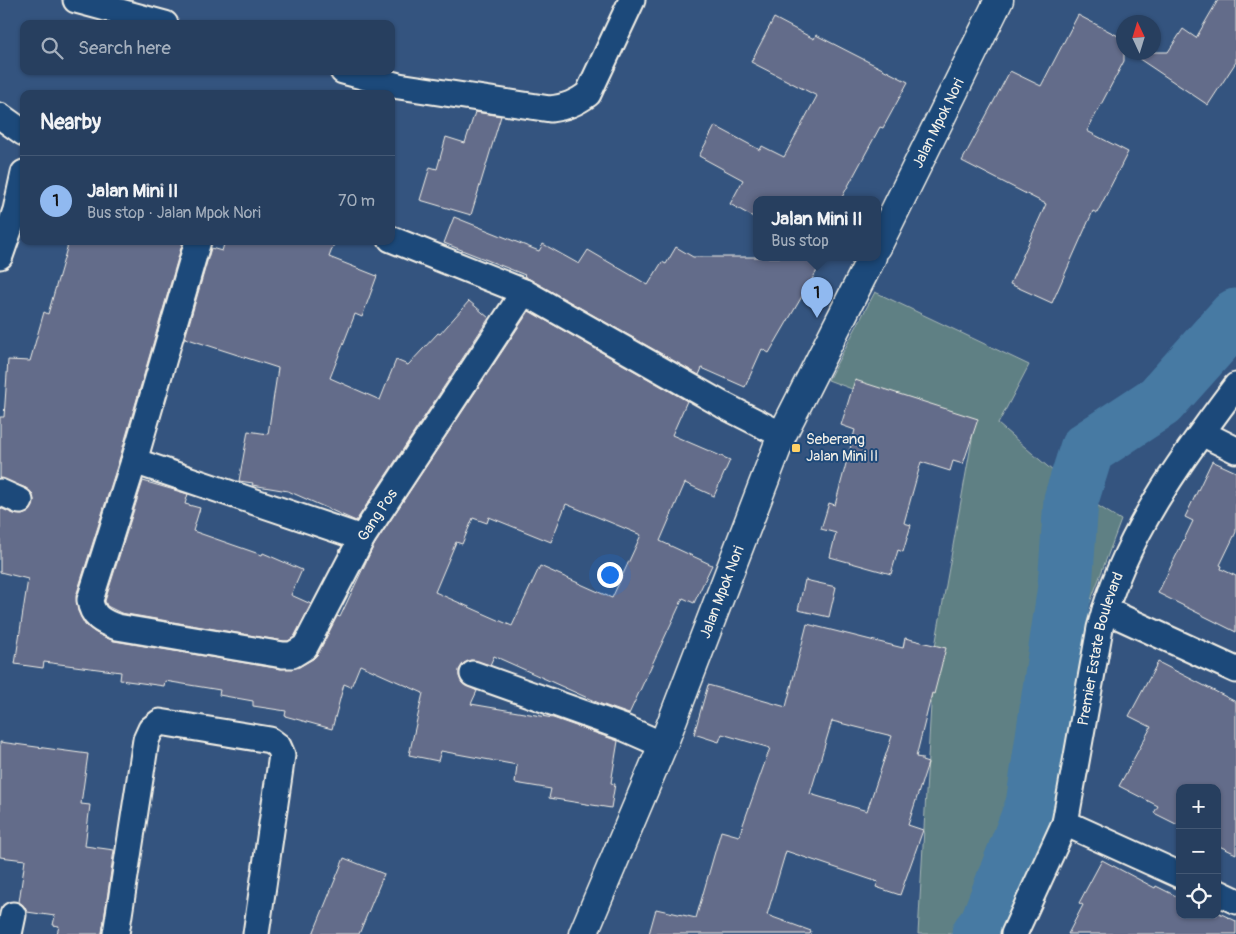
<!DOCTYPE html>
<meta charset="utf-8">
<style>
body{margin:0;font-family:Pangolin,sans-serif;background:#2f4665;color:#f1f3f6}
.controls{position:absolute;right:15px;bottom:15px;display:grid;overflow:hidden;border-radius:10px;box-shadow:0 1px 4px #0004}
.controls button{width:45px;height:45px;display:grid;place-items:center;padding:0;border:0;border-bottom:1px solid #435874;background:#273f5f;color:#f1f3f6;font:25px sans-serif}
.compass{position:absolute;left:1116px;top:15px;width:45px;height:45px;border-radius:50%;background:#273f5f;box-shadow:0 1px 4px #0004;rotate:356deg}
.you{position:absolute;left:609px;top:574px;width:18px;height:18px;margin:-12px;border:4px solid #fff;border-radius:50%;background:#1a73e8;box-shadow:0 0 0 8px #1a73e833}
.badge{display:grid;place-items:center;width:32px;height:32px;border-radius:50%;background:#90b9f0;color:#111;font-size:16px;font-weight:700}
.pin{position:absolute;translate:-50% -41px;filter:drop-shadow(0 1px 2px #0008)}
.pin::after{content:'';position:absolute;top:26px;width:18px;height:15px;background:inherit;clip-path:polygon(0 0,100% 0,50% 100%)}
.popup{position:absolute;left:753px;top:196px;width:128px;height:65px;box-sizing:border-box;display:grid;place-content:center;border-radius:10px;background:#273f5f;filter:drop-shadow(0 1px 4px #0005);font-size:16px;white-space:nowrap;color:#a4afbd}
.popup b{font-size:19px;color:#f1f3f6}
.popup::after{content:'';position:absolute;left:50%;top:100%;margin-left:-10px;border:10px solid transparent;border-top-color:#273f5f}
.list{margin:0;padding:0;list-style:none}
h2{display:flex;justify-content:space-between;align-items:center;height:65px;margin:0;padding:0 20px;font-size:21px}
h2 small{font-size:16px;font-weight:400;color:#a4afbd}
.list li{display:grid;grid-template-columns:32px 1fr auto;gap:15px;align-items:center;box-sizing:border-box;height:90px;padding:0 20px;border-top:1px solid #435874}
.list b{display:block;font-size:19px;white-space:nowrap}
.list p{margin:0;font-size:16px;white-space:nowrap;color:#a4afbd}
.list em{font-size:16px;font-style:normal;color:#a4afbd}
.icon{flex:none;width:28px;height:28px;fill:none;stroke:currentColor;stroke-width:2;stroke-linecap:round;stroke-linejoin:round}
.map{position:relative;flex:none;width:1236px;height:934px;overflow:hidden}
.search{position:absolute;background:#273f5f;box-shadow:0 1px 4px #0004;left:20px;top:20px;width:375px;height:55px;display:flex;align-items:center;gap:12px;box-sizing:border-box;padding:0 18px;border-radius:10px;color:#a4afbd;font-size:19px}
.panel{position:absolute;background:#273f5f;box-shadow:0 1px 4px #0004;left:20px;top:90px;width:375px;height:155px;border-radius:10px}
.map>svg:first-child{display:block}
</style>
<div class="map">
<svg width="1236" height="934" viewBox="0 0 1236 934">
<rect width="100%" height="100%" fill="#34547f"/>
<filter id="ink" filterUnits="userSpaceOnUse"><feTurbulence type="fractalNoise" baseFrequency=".02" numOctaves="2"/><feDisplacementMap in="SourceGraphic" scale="10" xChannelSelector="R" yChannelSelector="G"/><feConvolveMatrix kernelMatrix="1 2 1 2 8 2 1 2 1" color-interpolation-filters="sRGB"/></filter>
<g filter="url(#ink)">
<!-- green -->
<polygon fill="#5e8084" stroke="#a9b8b6" points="875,292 1029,365 998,424 1082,496 1121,520 1085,616 1067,782 1043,864 1005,934 918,934 934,652 973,434 828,380"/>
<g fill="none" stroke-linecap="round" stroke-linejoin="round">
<!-- river -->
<polyline stroke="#467aa3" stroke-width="55" points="979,934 987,924 1033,805 1065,587 1071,500 1087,449 1160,401 1236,316"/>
</g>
<!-- building -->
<g fill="#646c8a" stroke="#f4f1e8" fill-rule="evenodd">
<polygon points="1218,0 1236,0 1236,62 1208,105 1129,52 1168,52 1183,29 1196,38"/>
<polygon points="1078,15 1124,39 1124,61 1087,131 1128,152 1097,213 1093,211 1052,303 1010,284 1046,204 962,161 1010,71 1041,86"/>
<polygon points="774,18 814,39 816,35 908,82 883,128 880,127 841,199 757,199 757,219 730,204 743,180 699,156 715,126 760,150 762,146 784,157 817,96 751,62"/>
<polygon points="475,112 501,116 471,215 420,200 430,167 437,169 446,137 465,143"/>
<polygon points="454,217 539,251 543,244 579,264 588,250 648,285 662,262 666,264 676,247 693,257 825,257 769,353 762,349 745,387 702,368 699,375 524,276 525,275 444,243"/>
<path d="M69,241h114l-63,216 -44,139 2,15 7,14 11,8 18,8 167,28 18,-2 14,-8 5,-5 19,-38 3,1 34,-72 155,-234 158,90 -15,34 58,25 -16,36 -29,-13 -25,58 52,24 -18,38 -11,-5 -54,116 -28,-10 -107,-48 -4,9 -19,-5 -7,3 -5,7v6l3,7 15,8 -6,13 82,14 65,23 -7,42 4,1 -4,24 -62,-10 2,-9 -36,-6 2,-18 -76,-14 -3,10 -29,-6 14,-62 -63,-28 -9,22 -7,-3 -12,45 -47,-13 1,-5 -33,-5v-5l-34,-6 1,-5 -55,-9 -1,5 -44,-6 1,-8 -77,-10 -1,6 -28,-4 13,-85 -28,-7v-64l14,6 8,1 7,-3 4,-6 1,-6 -2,-7 -6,-5 -26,-10v-61h4l4,-57 22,1 14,-49 4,2zM566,504l75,31 -29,63 -72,-32 -28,60 -77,-34 21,-50 6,2 11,-26 14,5 2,-6 62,25z"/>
<polygon points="225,241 335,241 329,257 377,276 362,317 355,314 330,378 380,400 396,360 408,365 438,333 440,334 469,301 489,318 356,521 288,491 252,485 253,483 239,481 248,431 268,434 278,368 185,338 211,248 222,251"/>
<polygon points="855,380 978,419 963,464 953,461 950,471 921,462 904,523 911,525 903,552 898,550 891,574 830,557 836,533 821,529 829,503 835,505 855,430 841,425"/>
<polygon points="1212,461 1236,472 1236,532 1220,565 1222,566 1221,569 1236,576 1236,632 1158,593 1193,521 1185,517"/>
<polygon points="143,481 188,494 185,504 200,508 193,531 262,555 263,553 302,570 291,595 311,604 294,637 288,641 284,641 121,613 107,606 105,601"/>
<polygon points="805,580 836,587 829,617 798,610"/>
<path d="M807,624l96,24 2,-10 41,10 -12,46 -2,-1 -16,64 6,1v3l6,2 -20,62 15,5 -23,65 -24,-8 2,-5 -92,-31 -19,64 44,16 -1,3h-161l7,-25 40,9 25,-87 18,5 31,-88 -48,-14 -3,8 -25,-8 14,-49 78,22zM832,721l60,15 -25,75 -57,-17z"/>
<polygon points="1158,662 1236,702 1236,854 1217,845 1217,788 1180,788 1180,826 1154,813 1158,806 1119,786 1151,727 1129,716"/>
<polygon points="0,742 88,754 81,804 90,805 85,846 114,850 102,934 57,934 59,926 53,925 55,916 27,912 23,905 19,902 25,860 0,857"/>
<polygon points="344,858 384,874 359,934 313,934"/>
<polygon points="1102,860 1155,888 1156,886 1180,898 1180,915 1217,915 1217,912 1236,921 1236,934 1068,934 1083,905 1079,903"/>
</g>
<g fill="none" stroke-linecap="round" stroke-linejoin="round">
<defs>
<g id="street">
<polyline points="76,0 165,24"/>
<path d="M343,71l56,15 151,23c16,-2 26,-6 38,-15l44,-94"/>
<polyline points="0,116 24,133"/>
<polyline points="391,239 524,292 723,405 782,435"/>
<path id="s1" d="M198,241l-64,220 -44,139c2,17 13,22 27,27l166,28h9l13,-8 57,-109 162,-246"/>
<polyline points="0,256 16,210 24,173"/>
<polyline points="1202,433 1236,450"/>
<polyline points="134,461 362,538"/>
<polyline points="0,492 20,501"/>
<polyline points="1105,610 1236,670"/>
<polyline points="473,674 622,727 663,745"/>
<polyline points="1065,823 1180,875"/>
<polyline points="1217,892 1236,901"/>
<polyline points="9,934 13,915"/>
<polyline points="116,934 146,740 151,729 160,722 270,740 278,746 282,755 256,934"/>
<path id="s2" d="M1014,934l51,-111 35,-195c23,-90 81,-169 136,-242"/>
</g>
<g id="secondary">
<path id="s3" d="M877,247l122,-247"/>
<path id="s4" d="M583,934l80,-189 119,-310 90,-178"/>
</g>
</defs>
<!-- street casing -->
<use href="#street" stroke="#f4f1e8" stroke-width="29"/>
<!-- secondary casing -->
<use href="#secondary" stroke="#f4f1e8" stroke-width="31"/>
<!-- street -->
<use href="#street" stroke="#1f4a7a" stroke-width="25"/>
<!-- secondary -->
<use href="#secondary" stroke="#1f4a7a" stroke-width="28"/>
</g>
</g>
<!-- markers -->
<rect fill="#ffd166" stroke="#1f4a7a" stroke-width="2" x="791" y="443" width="10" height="10" rx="2.5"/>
<g text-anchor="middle" stroke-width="4" stroke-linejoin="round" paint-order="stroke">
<!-- street labels -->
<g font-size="15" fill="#f4f1e8" stroke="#1f4a7a">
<text dy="5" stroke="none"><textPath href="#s3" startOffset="138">Jalan Mpok Nori</textPath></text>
<text dy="5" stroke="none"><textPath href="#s1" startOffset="759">Gang Pos</textPath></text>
<text dy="5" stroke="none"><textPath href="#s4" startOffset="369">Jalan Mpok Nori</textPath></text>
<text dy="5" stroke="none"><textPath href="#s2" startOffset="300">Premier Estate Boulevard</textPath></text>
</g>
<!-- poi labels -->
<g font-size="15" fill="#f4f1e8" stroke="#1f4a7a" text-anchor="start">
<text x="806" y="444">Seberang<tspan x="806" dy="17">Jalan Mini II</tspan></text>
</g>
</g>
</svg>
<div class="controls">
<button>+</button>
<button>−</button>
<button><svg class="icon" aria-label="locate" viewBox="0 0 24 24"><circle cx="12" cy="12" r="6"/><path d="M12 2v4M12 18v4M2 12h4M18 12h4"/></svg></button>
</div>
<svg class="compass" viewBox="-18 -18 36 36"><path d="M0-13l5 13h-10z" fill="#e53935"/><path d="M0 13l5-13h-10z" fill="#a4afbd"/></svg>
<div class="you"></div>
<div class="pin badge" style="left:817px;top:318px">1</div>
<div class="popup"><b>Jalan Mini II</b>Bus stop</div>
<div class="search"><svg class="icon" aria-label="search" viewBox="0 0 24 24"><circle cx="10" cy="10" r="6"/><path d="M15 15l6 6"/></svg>Search here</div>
<section class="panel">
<h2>Nearby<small></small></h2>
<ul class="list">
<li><span class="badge">1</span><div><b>Jalan Mini II</b><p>Bus stop · Jalan Mpok Nori</p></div><em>70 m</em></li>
</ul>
</section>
</div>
